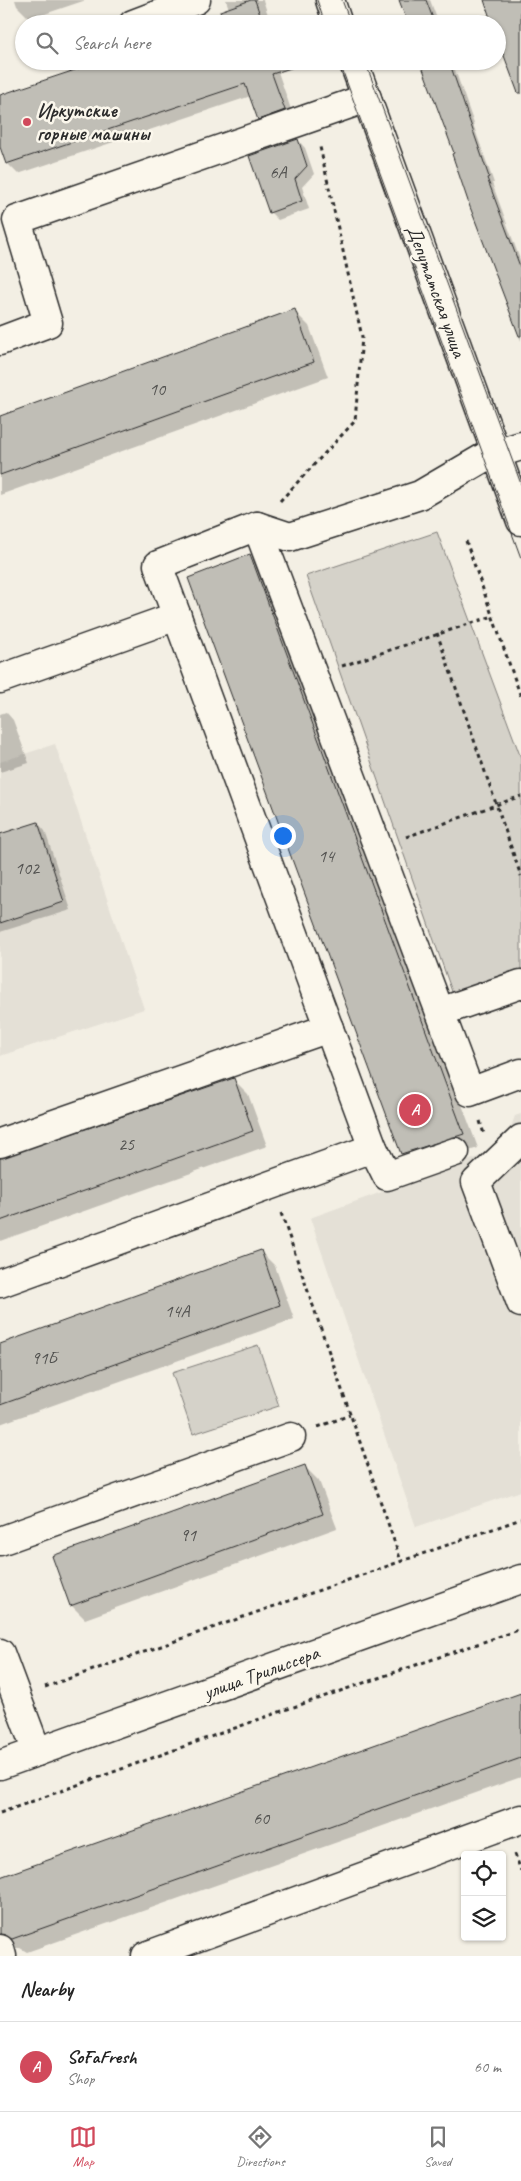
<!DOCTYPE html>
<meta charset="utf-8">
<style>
body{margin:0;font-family:Caveat,sans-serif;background:#f2f2f2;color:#222}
.controls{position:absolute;right:15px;bottom:15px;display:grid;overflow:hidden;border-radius:5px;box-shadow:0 1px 4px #0004}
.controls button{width:45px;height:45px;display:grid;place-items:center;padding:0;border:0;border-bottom:1px solid #e0e0e0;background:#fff;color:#222;font:25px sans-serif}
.you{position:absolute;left:282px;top:835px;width:18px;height:18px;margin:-12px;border:4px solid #fff;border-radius:50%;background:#1a73e8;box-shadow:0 0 0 8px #1a73e833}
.badge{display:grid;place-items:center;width:32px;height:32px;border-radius:50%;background:#d1495b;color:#fff;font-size:16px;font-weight:700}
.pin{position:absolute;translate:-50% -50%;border:2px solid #fff;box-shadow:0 1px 5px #0006}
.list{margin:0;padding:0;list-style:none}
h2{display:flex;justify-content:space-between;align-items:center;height:65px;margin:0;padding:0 20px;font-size:21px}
h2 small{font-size:16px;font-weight:400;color:#767676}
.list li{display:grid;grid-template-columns:32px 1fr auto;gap:15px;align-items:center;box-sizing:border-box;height:90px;padding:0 20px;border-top:1px solid #e0e0e0}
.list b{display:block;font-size:19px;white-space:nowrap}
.list p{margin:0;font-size:16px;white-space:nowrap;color:#767676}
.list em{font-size:16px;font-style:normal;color:#767676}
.icon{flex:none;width:28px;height:28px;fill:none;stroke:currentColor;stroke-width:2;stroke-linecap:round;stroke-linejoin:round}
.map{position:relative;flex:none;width:521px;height:1956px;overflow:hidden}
.search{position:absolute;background:#fff;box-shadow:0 1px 4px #0004;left:15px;right:15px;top:15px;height:55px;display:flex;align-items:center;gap:12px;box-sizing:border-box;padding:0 18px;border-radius:28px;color:#767676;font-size:19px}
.sheet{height:155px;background:#fff}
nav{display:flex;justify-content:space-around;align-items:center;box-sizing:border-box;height:70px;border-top:1px solid #e0e0e0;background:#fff;font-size:14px;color:#767676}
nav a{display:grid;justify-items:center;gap:2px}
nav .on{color:#d1495b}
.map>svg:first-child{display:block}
</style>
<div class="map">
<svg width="521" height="1956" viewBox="0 0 521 1956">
<rect width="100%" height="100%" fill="#f3efe4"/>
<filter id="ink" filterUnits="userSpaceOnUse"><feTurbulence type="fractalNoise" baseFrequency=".02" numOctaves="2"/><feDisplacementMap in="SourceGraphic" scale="10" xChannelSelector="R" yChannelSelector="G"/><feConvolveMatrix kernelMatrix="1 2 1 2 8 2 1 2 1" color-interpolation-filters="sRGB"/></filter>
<g filter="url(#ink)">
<!-- built -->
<g fill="#e4e0d6">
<polygon points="55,744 144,1009 0,1056 0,762"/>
<polygon points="521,1114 521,1491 416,1527 310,1218 503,1148 515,1116"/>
</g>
<!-- green -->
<g fill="#d5d2c9" stroke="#807e7a">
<polygon points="437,532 521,758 521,979 456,1003 306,576"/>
<polygon points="258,1345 279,1406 193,1434 172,1373"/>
</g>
<!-- shadow -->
<g fill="#0003">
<polygon points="15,0 86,0 30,19 17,6"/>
<polygon points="226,0 263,0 271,24 218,24 225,21 229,9"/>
<polygon points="400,0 430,0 439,24 408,24"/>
<polygon points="422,61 452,61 474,124 473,124 494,183 492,183 521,262 521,341"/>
<polygon points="277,69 295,121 270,130 259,119 251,96 18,174 7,163 0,143 0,97"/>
<polygon points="298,140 305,148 314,174 302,187 309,209 278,220 270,212"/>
<polygon points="294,311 309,326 328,377 0,495 0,417"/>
<polygon points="250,556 264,570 478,1148 417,1168 402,1154 189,578"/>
<polygon points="6,712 13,720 29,763 0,772 0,714"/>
<polygon points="38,823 45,831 71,910 0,932 0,835"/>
<polygon points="233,1079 248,1094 267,1146 0,1241 0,1159"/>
<polygon points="261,1252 275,1266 294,1319 0,1424 0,1345"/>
<polygon points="305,1467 319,1481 337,1528 85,1619 71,1605"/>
<polygon points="521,1694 521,1777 27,1952 20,1948 10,1948 0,1956 0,1878"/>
</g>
<!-- building -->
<g fill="#c0beb6" stroke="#2b2b2b">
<polygon points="251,0 255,0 263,24 225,24 220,11"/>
<polygon points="399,0 426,0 435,24 408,24"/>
<polygon points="484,0 521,0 521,93 518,93 497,37 497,24 492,24"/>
<polygon points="102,61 296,61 297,66 272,74 285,110 258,120 245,84 6,164 0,147 0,95"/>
<polygon points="420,61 449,61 489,177 487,178 521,269 521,336 519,336 470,207 452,154 454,153"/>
<polygon points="298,139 307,166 295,179 302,201 269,213 249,156"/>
<polygon points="295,309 314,362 0,475 0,416"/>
<polygon points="250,554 464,1134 401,1154 188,578"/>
<polygon points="38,822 64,902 0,923 0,834"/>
<polygon points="234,1078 253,1131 0,1221 0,1158"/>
<polygon points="261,1250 280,1305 0,1405 0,1344"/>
<polygon points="305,1465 323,1514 70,1606 52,1556"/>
<polygon points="521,1693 521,1758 12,1939 0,1934 0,1877"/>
</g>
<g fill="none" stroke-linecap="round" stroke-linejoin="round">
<defs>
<g id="minor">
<polyline points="133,24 196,0"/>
<polyline points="0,341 48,323 17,220 367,98"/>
<polyline points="521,446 485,457 420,495 290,537 257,526 470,1092 521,1073"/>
<polyline points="257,526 158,565 373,1148 387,1176 455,1152"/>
<polyline points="0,679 177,616"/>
<polyline points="440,1012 521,984"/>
<polyline points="521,1139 476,1182 521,1303"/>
<polyline points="0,1143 329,1028"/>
<polyline points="0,1283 373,1148"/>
<polyline points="0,1541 291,1437"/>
<polyline points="0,1653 37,1752"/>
<polyline points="0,1765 521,1579"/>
<polyline points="0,1949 2,1956"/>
<polyline points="146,1956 521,1819"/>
</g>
<g id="major">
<polyline points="330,0 338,24"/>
<polyline points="353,61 521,521"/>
</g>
</defs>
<!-- minor casing -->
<use href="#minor" stroke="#2b2b2b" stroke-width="31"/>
<!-- major casing -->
<use href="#major" stroke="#2b2b2b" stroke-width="31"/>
<!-- path -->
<g stroke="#2b2b2b" stroke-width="3" stroke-dasharray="4 4" stroke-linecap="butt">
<polyline points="280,501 355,421 362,337 320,147"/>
<polyline points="466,541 521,697"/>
<polyline points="437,633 521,876"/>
<polyline points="342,666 493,616"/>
<polyline points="406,837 521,796"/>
<polyline points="480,1121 484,1134"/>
<polyline points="281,1213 401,1561"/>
<polyline points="318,1427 350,1415"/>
<polyline points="45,1687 521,1519"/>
<polyline points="0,1813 282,1711 521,1629"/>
<polyline points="515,1854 521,1871"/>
</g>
<!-- minor -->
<use href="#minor" stroke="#fbf7ec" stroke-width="28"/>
<!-- major -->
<use href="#major" stroke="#fbf7ec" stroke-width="28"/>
<!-- tram -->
<g stroke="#2b2b2b" stroke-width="1">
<polyline points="317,0 325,24"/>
<polyline points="342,0 351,24"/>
<polyline points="339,61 521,558"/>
<polyline points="365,61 521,484"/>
</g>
</g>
</g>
<!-- markers -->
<circle fill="#d1495b" stroke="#fbf7ec" stroke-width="2" cx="27" cy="122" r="5"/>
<g text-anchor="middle" stroke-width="5" stroke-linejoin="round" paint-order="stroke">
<!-- number labels -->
<g font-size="18" fill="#50504e">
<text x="278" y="178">6А</text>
<text x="157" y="395">10</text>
<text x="326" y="862">14</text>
<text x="27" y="874">102</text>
<text x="126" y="1150">25</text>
<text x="177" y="1317">14А</text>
<text x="44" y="1364">91Б</text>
<text x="188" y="1541">91</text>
<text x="261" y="1824">60</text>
</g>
<!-- poi labels -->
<g font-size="20" font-weight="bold" fill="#2b2b2b" stroke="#fbf7ec" text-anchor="start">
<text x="37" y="117">Иркутские<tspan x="37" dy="23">горные машины</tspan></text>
</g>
<!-- street labels -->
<g font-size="20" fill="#2b2b2b" stroke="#fbf7ec">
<text transform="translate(437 291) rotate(70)" y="7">Депутатская улица</text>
<text transform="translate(261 1672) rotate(-20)" y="7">улица Трилиссера</text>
</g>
</g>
</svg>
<div class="controls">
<button><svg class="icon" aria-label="locate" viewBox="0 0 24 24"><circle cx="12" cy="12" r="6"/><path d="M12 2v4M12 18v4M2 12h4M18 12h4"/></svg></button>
<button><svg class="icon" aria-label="layers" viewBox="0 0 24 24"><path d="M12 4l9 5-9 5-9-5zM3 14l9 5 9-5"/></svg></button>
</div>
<div class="you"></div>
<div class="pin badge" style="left:415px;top:1110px">A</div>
<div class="search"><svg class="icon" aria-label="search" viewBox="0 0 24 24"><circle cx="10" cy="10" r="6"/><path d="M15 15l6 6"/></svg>Search here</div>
</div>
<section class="sheet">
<h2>Nearby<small></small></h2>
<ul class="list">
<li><span class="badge">A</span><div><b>SoFaFresh</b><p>Shop</p></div><em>60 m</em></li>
</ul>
</section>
<nav>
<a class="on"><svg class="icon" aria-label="map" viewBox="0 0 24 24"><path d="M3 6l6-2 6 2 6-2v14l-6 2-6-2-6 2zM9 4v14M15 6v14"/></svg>Map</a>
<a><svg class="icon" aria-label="directions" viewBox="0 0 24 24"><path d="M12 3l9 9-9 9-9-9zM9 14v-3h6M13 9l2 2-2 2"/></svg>Directions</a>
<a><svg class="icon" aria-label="saved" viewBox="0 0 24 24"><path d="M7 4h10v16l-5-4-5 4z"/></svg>Saved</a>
</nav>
